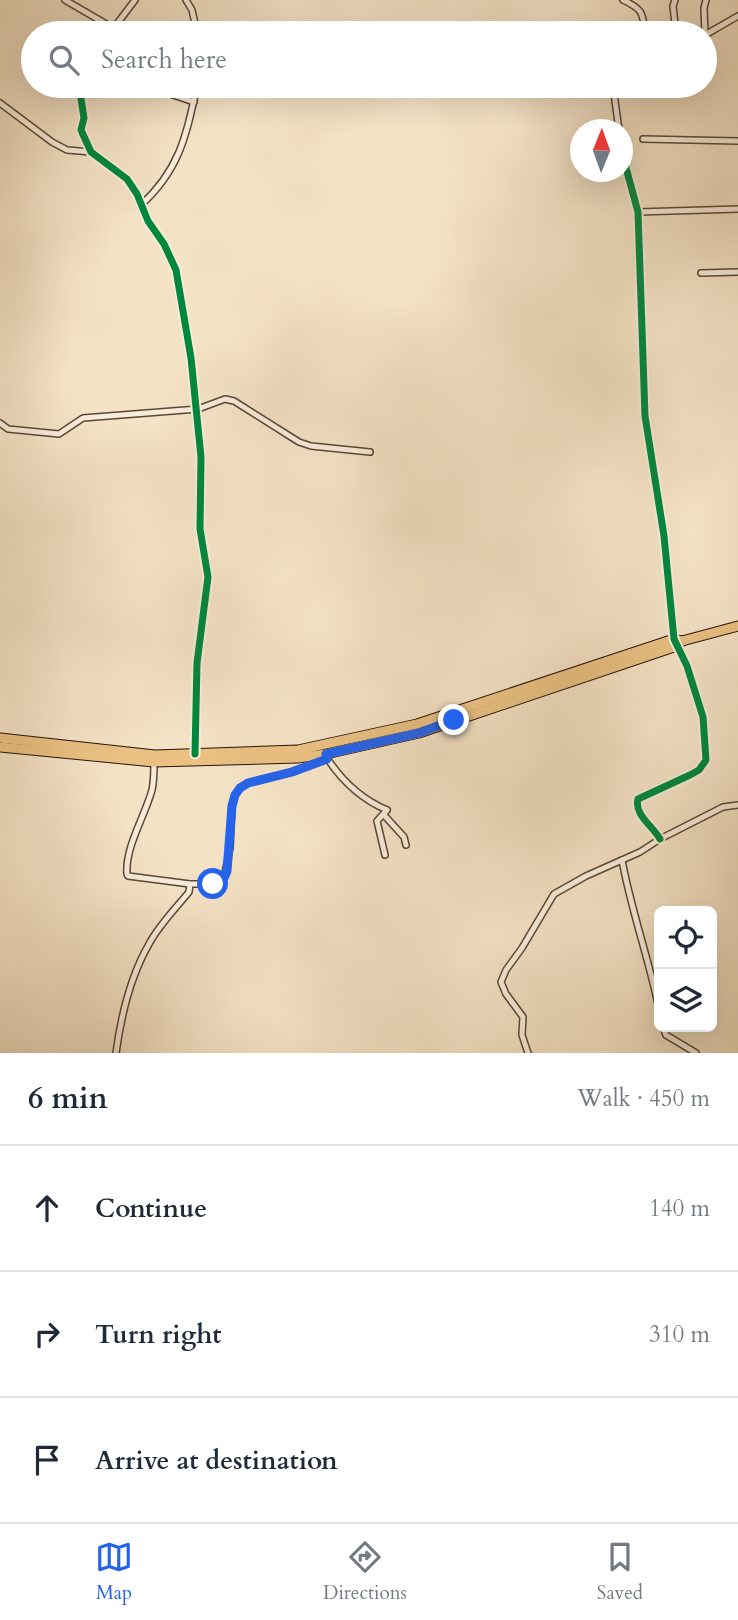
<!DOCTYPE html>
<meta charset="utf-8">
<style>
body{margin:0;font-family:Cardo,serif;background:#f6f6f7;color:#1f2937}
.controls{position:absolute;right:21px;bottom:21px;display:grid;overflow:hidden;border-radius:10px;box-shadow:0 7px 28px #0002}
.controls button{width:63px;height:63px;display:grid;place-items:center;padding:0;border:0;border-bottom:2px solid #e0e1e3;background:#fff;color:#1f2937;font:35px sans-serif}
.compass{position:absolute;left:570px;top:119px;width:63px;height:63px;border-radius:50%;background:#fff;box-shadow:0 7px 28px #0002;rotate:1deg}
.stop{position:absolute;width:21px;height:21px;margin:-16px;border:5px solid #2563eb;border-radius:50%;background:#fff}
.stop.end{background:#2563eb;border-color:#fff;box-shadow:0 2px 7px #0008}
.list{margin:0;padding:0;list-style:none}
h2{display:flex;justify-content:space-between;align-items:center;height:91px;margin:0;padding:0 28px;font-size:30px}
h2 small{font-size:23px;font-weight:400;color:#747a83}
.list li{display:grid;grid-template-columns:46px 1fr auto;gap:21px;align-items:center;box-sizing:border-box;height:126px;padding:0 28px;border-top:2px solid #e0e1e3}
.list b{display:block;font-size:26px;white-space:nowrap}
.list em{font-size:23px;font-style:normal;color:#747a83}
.icon{flex:none;width:38px;height:38px;fill:none;stroke:currentColor;stroke-width:2;stroke-linecap:round;stroke-linejoin:round}
.map{position:relative;flex:none;width:738px;height:1053px;overflow:hidden}
.search{position:absolute;background:#fff;box-shadow:0 7px 28px #0002;left:21px;right:21px;top:21px;height:77px;display:flex;align-items:center;gap:18px;box-sizing:border-box;padding:0 24px;border-radius:38px;color:#747a83;font-size:26px}
.sheet{height:469px;background:#fff}
nav{display:flex;justify-content:space-around;align-items:center;box-sizing:border-box;height:98px;border-top:2px solid #e0e1e3;background:#fff;font-size:19px;color:#747a83}
nav a{display:grid;justify-items:center;gap:4px}
nav .on{color:#2563eb}
.map>svg:first-child{display:block}
</style>
<div class="map">
<svg width="738" height="1053" viewBox="0 0 738 1053">
<rect width="100%" height="100%" fill="#f4e2c5"/>
<filter id="stains"><feTurbulence type="fractalNoise" baseFrequency=".00286" numOctaves="4"/><feColorMatrix values="0 0 0 0 .2 0 0 0 0 .09 0 0 0 0 .02 0 0 0 .5 -.17"/></filter>
<radialGradient id="worn" r=".72"><stop offset=".6" stop-color="#630" stop-opacity="0"/><stop offset="1" stop-color="#630" stop-opacity=".3"/></radialGradient>
<g fill="none" stroke-linecap="round" stroke-linejoin="round">
<defs>
<g id="street">
<polyline points="65,0 113,28"/>
<polyline points="186,0 192,10 197,33"/>
<path d="M623,0c19,9 20,12 22,33"/>
<polyline points="675,0 673,6 676,33"/>
<polyline points="110,33 135,0"/>
<polyline points="705,35 738,16"/>
<polyline points="705,35 704,8 706,0"/>
<polyline points="79,86 84,118 81,130 91,152 127,179 137,194 148,221 164,244 176,270 191,358 201,457 200,529 208,577 197,663 195,754"/>
<polyline points="146,86 194,102"/>
<polyline points="613,86 619,130"/>
<polyline points="0,103 52,142 67,150 91,152"/>
<polyline points="643,139 738,141"/>
<path d="M622,153l16,59 7,204 19,120 10,103 13,27 16,51 3,43 -7,10 -9,5 -52,24c-4,16 14,26 22,40"/>
<path d="M141,205c39,-36 45,-69 56,-119"/>
<polyline points="638,212 738,209"/>
<polyline points="701,273 738,272"/>
<polyline points="0,423 8,429 59,434 83,418 198,409 225,399 234,401 299,442 311,446 370,452"/>
<path d="M327,758c15,23 34,41 60,52"/>
<polyline points="385,813 384,815 404,837 406,845"/>
<polyline points="385,855 377,821 387,810"/>
<path d="M622,860c9,50 27,99 37,149"/>
<polyline points="190,884 213,884 224,878 230,848 232,806 235,795 240,788 248,783 292,772 327,759"/>
<polyline points="663,1027 666,1035 696,1053"/>
<path d="M116,1053c5,-37 14,-76 33,-109 10,-19 27,-36 40,-52l1,-8 -62,-8 -1,-2c-2,-27 18,-58 25,-84 2,-9 2,-19 2,-28"/>
<polyline points="528,1053 522,1035 523,1017 506,994 501,982 506,970 522,948 554,894 586,876 640,852 660,839 723,807 738,805"/>
</g>
<g id="primary">
<polyline points="0,738 155,755 298,750 417,724 674,639 682,641 738,626"/>
<polyline points="0,747 154,762 298,758 326,754 419,733 677,646 682,641"/>
</g>
</defs>
<!-- street casing -->
<use href="#street" stroke="#584737" stroke-width="8"/>
<!-- primary casing -->
<use href="#primary" stroke="#241308" stroke-width="11"/>
<!-- street -->
<use href="#street" stroke="#f8ecd9" stroke-width="5"/>
<!-- primary -->
<use href="#primary" stroke="#eac182" stroke-width="9"/>
<defs>
<g id="cycleway">
<polyline points="79,86 84,118 81,130 91,152 127,179 137,194 148,221 164,244 176,270 191,358 201,457 200,529 208,577 197,663 195,754"/>
<path d="M622,153l16,59 7,204 19,120 10,103 13,27 16,51 3,43 -7,10 -9,5 -52,24c-4,16 14,26 22,40"/>
</g>
</defs>
<!-- cycleway casing -->
<use href="#cycleway" stroke="#f8ecd9" stroke-width="11"/>
<!-- cycleway -->
<use href="#cycleway" stroke="#00873e" stroke-width="7"/>
</g>
<g fill="none" stroke-linecap="round" stroke-linejoin="round">
<!-- route -->
<polyline stroke="#2563eb" stroke-width="9" points="213,884 224,878 227,871 232,806 235,795 240,788 248,783 292,772 327,759 326,754 419,733 454,720"/>
</g>
<rect width="100%" height="100%" filter="url(#stains)"/>
<rect width="100%" height="100%" fill="url(#worn)"/>
</svg>
<div class="controls">
<button><svg class="icon" aria-label="locate" viewBox="0 0 24 24"><circle cx="12" cy="12" r="6"/><path d="M12 2v4M12 18v4M2 12h4M18 12h4"/></svg></button>
<button><svg class="icon" aria-label="layers" viewBox="0 0 24 24"><path d="M12 4l9 5-9 5-9-5zM3 14l9 5 9-5"/></svg></button>
</div>
<svg class="compass" viewBox="-18 -18 36 36"><path d="M0-13l5 13h-10z" fill="#e53935"/><path d="M0 13l5-13h-10z" fill="#747a83"/></svg>
<div class="stop" style="left:213px;top:884px"></div>
<div class="stop end" style="left:454px;top:720px"></div>
<div class="search"><svg class="icon" aria-label="search" viewBox="0 0 24 24"><circle cx="10" cy="10" r="6"/><path d="M15 15l6 6"/></svg>Search here</div>
</div>
<section class="sheet">
<h2>6 min<small>Walk · 450 m</small></h2>
<ul class="list">
<li><svg class="icon" aria-label="ahead" viewBox="0 0 24 24"><path d="M12 20V5M6 11l6-6 6 6"/></svg><div><b>Continue</b></div><em>140 m</em></li>
<li><svg class="icon" aria-label="right" viewBox="0 0 24 24"><path d="M7 20v-9h11M14 6l5 5-5 5"/></svg><div><b>Turn right</b></div><em>310 m</em></li>
<li><svg class="icon" aria-label="arrive" viewBox="0 0 24 24"><path d="M6 21V4h12l-3 4 3 4H6"/></svg><div><b>Arrive at destination</b></div></li>
</ul>
</section>
<nav>
<a class="on"><svg class="icon" aria-label="map" viewBox="0 0 24 24"><path d="M3 6l6-2 6 2 6-2v14l-6 2-6-2-6 2zM9 4v14M15 6v14"/></svg>Map</a>
<a><svg class="icon" aria-label="directions" viewBox="0 0 24 24"><path d="M12 3l9 9-9 9-9-9zM9 14v-3h6M13 9l2 2-2 2"/></svg>Directions</a>
<a><svg class="icon" aria-label="saved" viewBox="0 0 24 24"><path d="M7 4h10v16l-5-4-5 4z"/></svg>Saved</a>
</nav>
